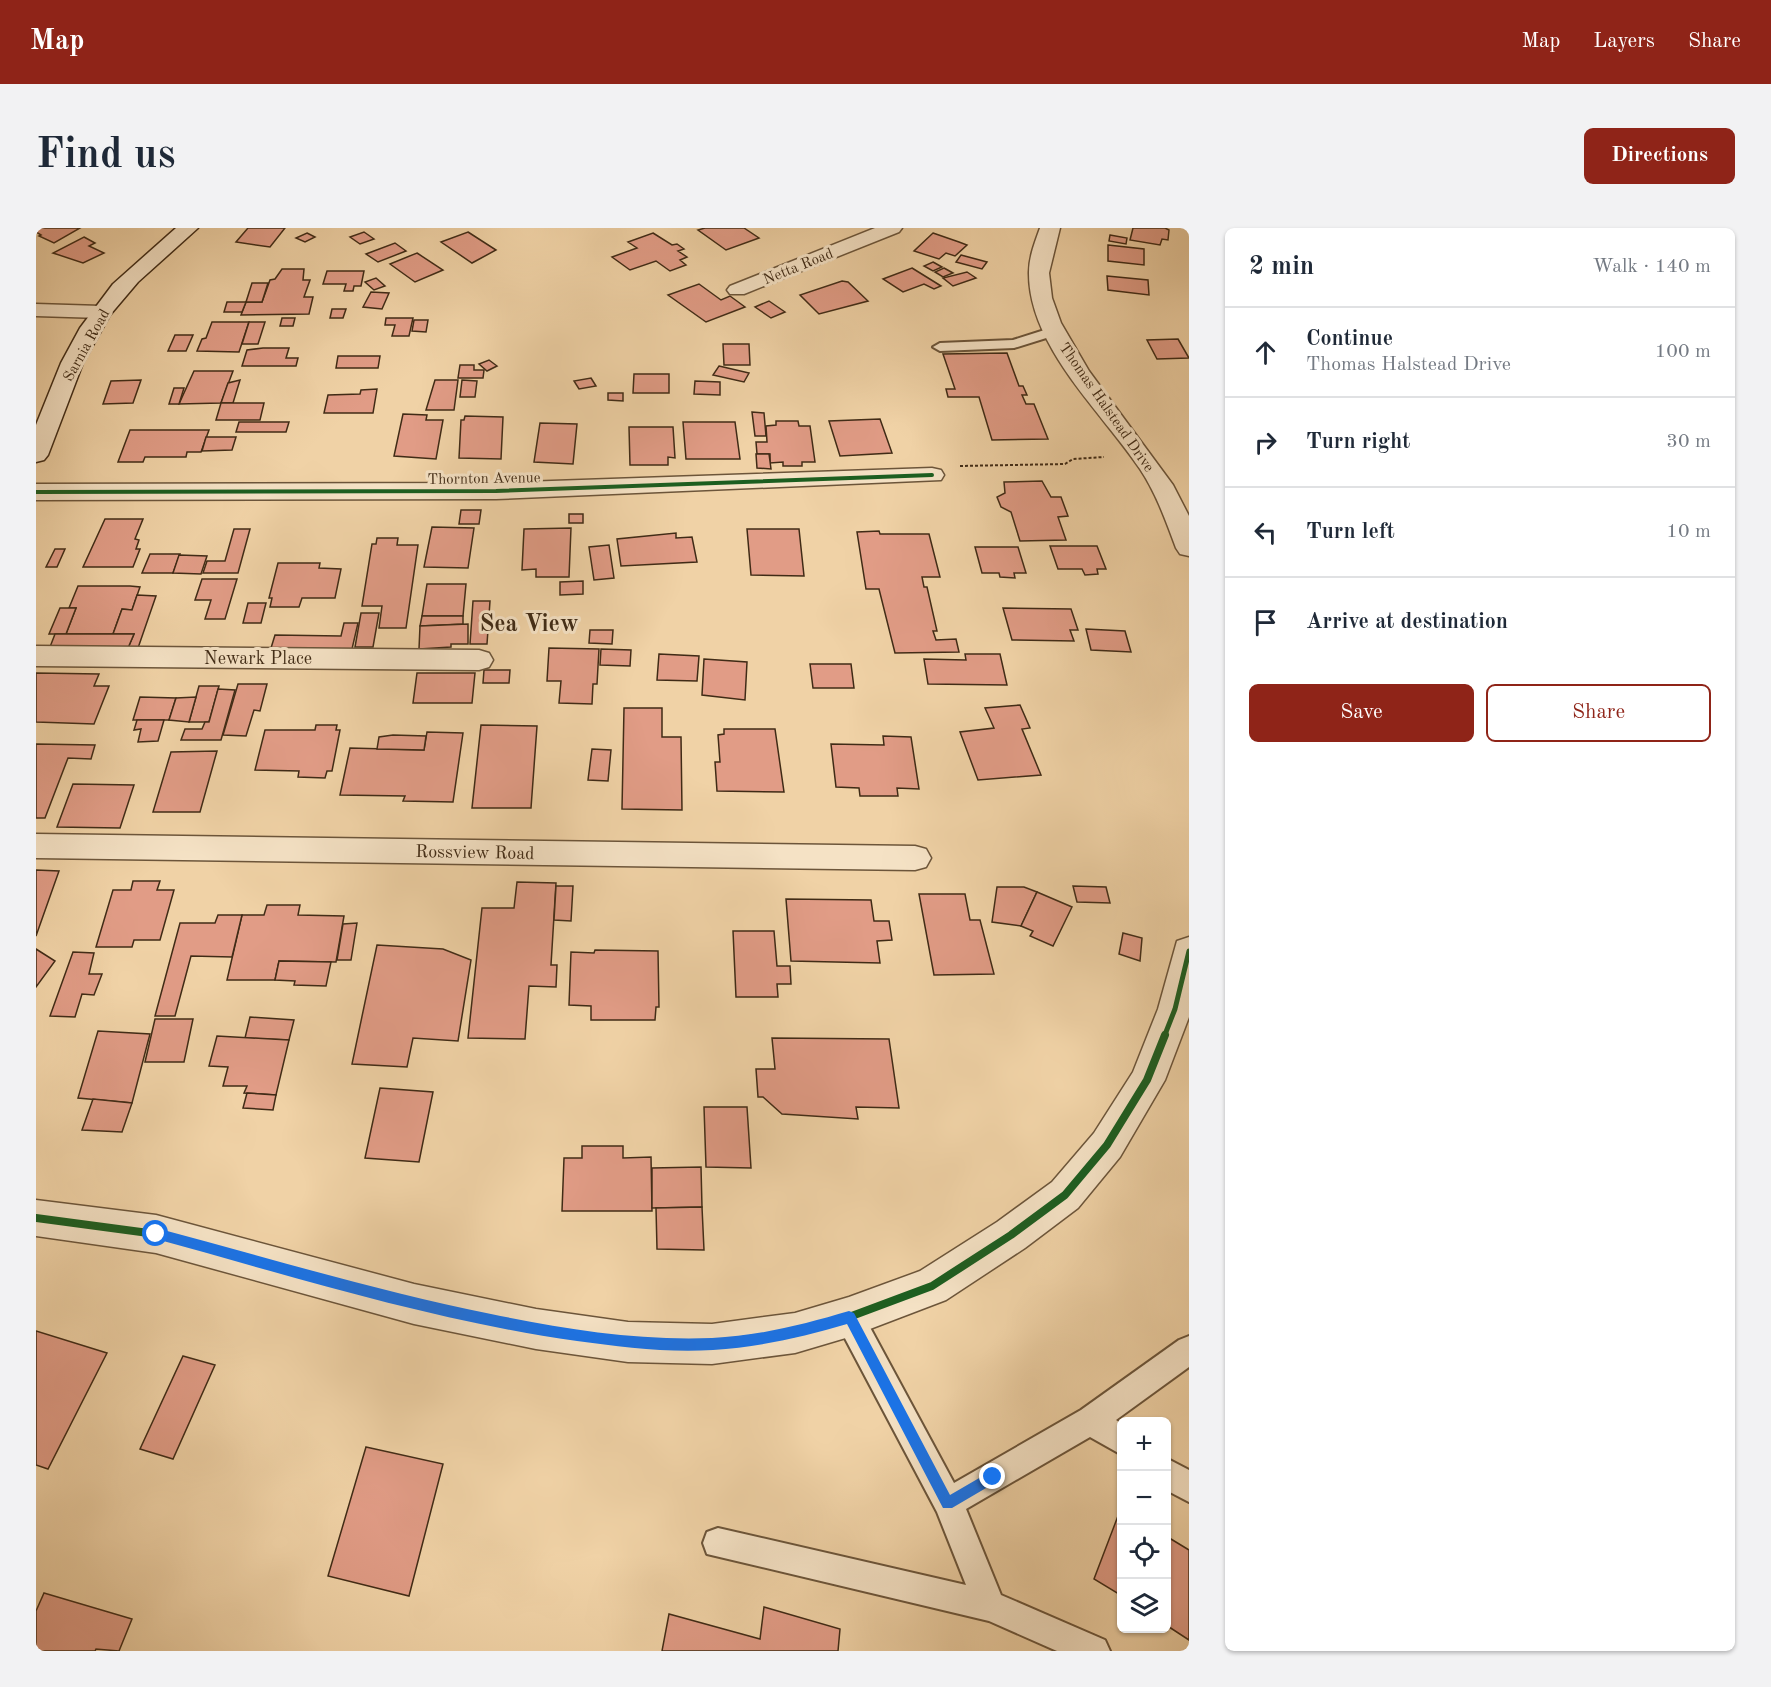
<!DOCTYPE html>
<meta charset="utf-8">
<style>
body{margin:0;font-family:"Old Standard TT",serif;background:#f2f2f3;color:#1f2937}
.controls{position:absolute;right:18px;bottom:18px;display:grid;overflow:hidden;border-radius:9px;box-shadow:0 2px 4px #0004}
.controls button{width:54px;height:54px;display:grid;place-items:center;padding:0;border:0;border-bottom:2px solid #e0e1e3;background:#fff;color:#1f2937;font:30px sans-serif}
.stop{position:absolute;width:18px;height:18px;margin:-14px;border:4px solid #1a73e8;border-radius:50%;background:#fff}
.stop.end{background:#1a73e8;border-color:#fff;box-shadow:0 2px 6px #0008}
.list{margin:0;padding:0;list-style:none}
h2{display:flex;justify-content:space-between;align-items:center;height:78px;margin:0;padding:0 24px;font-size:26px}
h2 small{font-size:20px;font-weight:400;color:#747a83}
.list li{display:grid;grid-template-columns:39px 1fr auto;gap:18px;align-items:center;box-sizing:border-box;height:90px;padding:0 24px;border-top:2px solid #e0e1e3}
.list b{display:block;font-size:22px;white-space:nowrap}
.list p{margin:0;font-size:20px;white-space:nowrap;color:#747a83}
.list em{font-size:20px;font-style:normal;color:#747a83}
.actions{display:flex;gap:12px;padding:18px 24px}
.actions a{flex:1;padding:14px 0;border:2px solid #8f2418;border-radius:9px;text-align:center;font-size:21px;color:#8f2418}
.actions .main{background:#8f2418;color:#fff}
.icon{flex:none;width:33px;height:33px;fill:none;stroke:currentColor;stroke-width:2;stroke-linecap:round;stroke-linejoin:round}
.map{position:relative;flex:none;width:1153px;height:1423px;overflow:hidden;border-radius:9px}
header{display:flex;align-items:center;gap:36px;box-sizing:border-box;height:84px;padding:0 30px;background:#8f2418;color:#fff}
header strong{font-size:28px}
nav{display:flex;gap:33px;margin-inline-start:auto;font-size:21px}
.intro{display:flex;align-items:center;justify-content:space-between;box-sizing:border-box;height:144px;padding:0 36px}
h1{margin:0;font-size:42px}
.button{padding:15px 27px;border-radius:9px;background:#8f2418;color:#fff;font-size:21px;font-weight:700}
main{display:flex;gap:36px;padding:0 36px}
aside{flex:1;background:#fff;border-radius:9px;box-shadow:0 2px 4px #0004}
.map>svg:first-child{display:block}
</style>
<header>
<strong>Map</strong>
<nav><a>Map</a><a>Layers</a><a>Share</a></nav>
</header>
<div class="intro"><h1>Find us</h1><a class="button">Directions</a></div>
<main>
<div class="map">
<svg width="1153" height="1423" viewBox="0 0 1153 1423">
<rect width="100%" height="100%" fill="#f0d2a6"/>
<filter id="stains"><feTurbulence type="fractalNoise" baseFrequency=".00333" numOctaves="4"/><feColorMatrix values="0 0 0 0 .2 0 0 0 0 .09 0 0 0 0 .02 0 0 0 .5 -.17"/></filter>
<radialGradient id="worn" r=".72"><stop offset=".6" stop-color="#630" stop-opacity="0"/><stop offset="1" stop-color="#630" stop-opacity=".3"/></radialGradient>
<!-- building -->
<g fill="#e19c86" stroke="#402b16" stroke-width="1.5">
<polygon points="0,0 44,0 18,15 3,8 5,7 0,4"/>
<polygon points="212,0 249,0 234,19 200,14"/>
<polygon points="669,0 708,0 723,10 690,22 662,2"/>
<polygon points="1097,0 1129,0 1133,2 1132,12 1126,11 1124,17 1094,12"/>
<polygon points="328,4 338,11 324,16 314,9"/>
<polygon points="432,4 460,22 436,35 405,14"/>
<polygon points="271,5 279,9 269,14 260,10"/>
<polygon points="617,5 636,17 641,16 648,21 642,23 651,29 644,32 650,37 634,43 620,33 594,42 576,29 601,20 592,14"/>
<polygon points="897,5 923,14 931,17 919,28 910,25 903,31 878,23"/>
<polygon points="1074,7 1091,10 1090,16 1073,13"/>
<polygon points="48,9 59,15 53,18 68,25 47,35 17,25"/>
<polygon points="359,15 370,23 342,34 330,26"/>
<polygon points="1072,17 1108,21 1108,37 1072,33"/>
<polygon points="381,25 407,42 379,54 354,36"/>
<polygon points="925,27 951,34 946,41 920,34"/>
<polygon points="897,34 906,39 897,43 888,38"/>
<polygon points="876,40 897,53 905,58 898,61 888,56 867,64 847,51"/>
<polygon points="908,40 917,45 907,49 899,44"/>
<polygon points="246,41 268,41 267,52 274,52 268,69 277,69 273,86 205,87 210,74 226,74 234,52 239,51"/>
<polygon points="291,43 328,43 325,58 318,58 317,63 308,63 310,56 287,56"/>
<polygon points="931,44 940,50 917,58 907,50"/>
<polygon points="1071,48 1112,52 1113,67 1072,62"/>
<polygon points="340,50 349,58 338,62 329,54"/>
<polygon points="806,53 812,54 832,73 783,86 764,67"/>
<polygon points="216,55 232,55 226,74 210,74"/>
<polygon points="663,56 685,72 694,68 709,79 670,94 632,67"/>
<polygon points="335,64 353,65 346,81 327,79"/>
<polygon points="733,73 749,84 735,90 719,79"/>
<polygon points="191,74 210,74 206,84 188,84"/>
<polygon points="296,81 310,81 307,90 294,90"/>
<polygon points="246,90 259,90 257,98 244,98"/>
<polygon points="350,90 377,90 373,108 356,108 359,97 349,97"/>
<polygon points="378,92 392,92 390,104 376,103"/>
<polygon points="176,94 213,94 203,124 161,123 166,111 170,110"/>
<polygon points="213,94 229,94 222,116 206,116"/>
<polygon points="139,107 157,107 150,123 132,123"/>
<polygon points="1142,111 1153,130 1121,131 1111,112"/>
<polygon points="687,116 713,116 714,137 688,137"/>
<polygon points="227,120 253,120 250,130 262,130 260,138 206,138 211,122"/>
<polygon points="971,125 983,158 987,158 991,167 986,167 990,176 998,176 1012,211 956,212 943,169 912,169 910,161 919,161 907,126"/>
<polygon points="302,128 344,128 342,140 300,140"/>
<polygon points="453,132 461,138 451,143 443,136"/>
<polygon points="424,137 438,137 438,142 448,142 447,150 422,150"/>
<polygon points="683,138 713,145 708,154 677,147"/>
<polygon points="158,143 197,143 185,175 143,176"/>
<polygon points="598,146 633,146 633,165 597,165"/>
<polygon points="555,150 560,158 543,161 538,153"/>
<polygon points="105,152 97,175 67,176 75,153"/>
<polygon points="204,152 197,175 185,175 192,155"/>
<polygon points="399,152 422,152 418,182 390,182"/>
<polygon points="426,152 441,153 439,169 424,169"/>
<polygon points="659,153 684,154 684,167 658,166"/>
<polygon points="138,160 148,160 143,176 133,176"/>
<polygon points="341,161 337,185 288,185 292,167 324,166 325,162"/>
<polygon points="572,165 587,165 587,173 572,172"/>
<polygon points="185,175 228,175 224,192 180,192"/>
<polygon points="716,184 728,185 730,208 719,208"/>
<polygon points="367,186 391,187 390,192 407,192 400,231 358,228"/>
<polygon points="429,188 467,189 465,231 423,230 425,192 428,192"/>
<polygon points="844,191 856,225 804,228 793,193"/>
<polygon points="740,193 762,193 763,198 774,198 779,234 766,234 766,238 747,238 747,234 734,235 734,226 721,226 720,214 731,214 730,198 740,197"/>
<polygon points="203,194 253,194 250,204 200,204"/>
<polygon points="647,194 699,194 704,231 650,231"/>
<polygon points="504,195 541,196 537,236 498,234"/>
<polygon points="593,199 637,199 639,230 632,229 632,237 594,237"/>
<polygon points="94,202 173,202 165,224 151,224 150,229 109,229 107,234 82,234"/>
<polygon points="170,209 200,209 196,222 166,223"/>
<polygon points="720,226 733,226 735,241 721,240"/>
<polygon points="1006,253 1015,269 1025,269 1032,288 1022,289 1030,312 984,313 975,284 965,279 961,269 969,265 968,254"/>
<polygon points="425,282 445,282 443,296 423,296"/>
<rect x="533" y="286" width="14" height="9"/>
<polygon points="69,291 107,291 99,311 103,312 100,321 104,321 97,339 47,339"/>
<polygon points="396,299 438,300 432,340 388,339"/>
<polygon points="535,300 533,349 500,349 500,341 486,342 488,301"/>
<polygon points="198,301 214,301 202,345 167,345 171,333 189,333"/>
<polygon points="711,301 763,301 768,348 715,347"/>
<polygon points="843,303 844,306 893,306 904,349 886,349 888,359 891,359 901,403 897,403 900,412 920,411 923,424 859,425 843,361 830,361 821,304"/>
<polygon points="640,305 640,310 656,309 661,334 585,338 581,311"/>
<polygon points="341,310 362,310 361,317 382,317 370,400 343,400 346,378 326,378 336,316 340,316"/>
<polygon points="573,317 578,350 558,352 553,319"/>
<polygon points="1014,318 1061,318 1070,341 1061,341 1062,346 1049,347 1046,341 1022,341"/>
<polygon points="939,319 982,319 990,345 978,345 979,350 964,349 963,345 946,345"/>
<polygon points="19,321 29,321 21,339 10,339"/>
<polygon points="114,326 144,326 137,345 106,345"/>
<polygon points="143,327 171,328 165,346 137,345"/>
<polygon points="242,335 284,335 283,340 305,341 299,370 266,370 263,379 234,379 236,370 233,370"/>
<polygon points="166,351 201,351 189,391 169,391 175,372 159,372"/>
<polygon points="547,353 547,366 524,367 524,354"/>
<polygon points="391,356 430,356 427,388 386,388"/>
<polygon points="42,358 94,358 104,359 96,382 86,381 77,406 30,406 40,380 33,380"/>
<polygon points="101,367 120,368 102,420 92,420 98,406 77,406 86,381 96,382"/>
<polygon points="437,373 454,373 451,416 434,416"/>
<polygon points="212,375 230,375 225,395 207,395"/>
<polygon points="24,380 40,380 30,406 13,406"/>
<polygon points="967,380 1035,381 1042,402 1034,402 1038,413 976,412"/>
<polygon points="325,385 343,385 337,419 319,419"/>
<polygon points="386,388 427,388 427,396 384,398"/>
<polygon points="308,395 322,395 316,421 235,420 239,407 305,408"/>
<polygon points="432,396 432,416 415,416 415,419 383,421 384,398"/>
<polygon points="1050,401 1089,403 1095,424 1055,422"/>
<polygon points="554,402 577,402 576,416 553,415"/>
<polygon points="19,406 98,406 92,420 14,419"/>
<polygon points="513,420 563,421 561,456 557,456 556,476 523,475 525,453 511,453"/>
<polygon points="565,421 595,422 594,438 564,437"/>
<polygon points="623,426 663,428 661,453 621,452"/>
<polygon points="929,426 964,426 971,457 892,456 888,431 930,432"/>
<polygon points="668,431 711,434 709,472 666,467"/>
<polygon points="774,436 815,436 818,460 777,460"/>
<polygon points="448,442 474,442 473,455 447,455"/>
<polygon points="0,445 63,446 58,458 73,458 58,496 0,494"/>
<polygon points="381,445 439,445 436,475 377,475"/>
<polygon points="202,456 231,456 224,483 218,482 210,508 187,507"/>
<polygon points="163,458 183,458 173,494 153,494"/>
<polygon points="182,461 199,462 185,512 145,512 149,501 166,501 169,494 173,494"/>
<polygon points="104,469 140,470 133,492 97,492"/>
<polygon points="160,469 153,494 133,492 140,470"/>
<polygon points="984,477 994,500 986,501 1005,547 942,552 924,504 958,500 949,480"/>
<polygon points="588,480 626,480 626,509 645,509 646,582 586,581"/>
<polygon points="101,492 128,492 122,513 102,514 105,501 98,502"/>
<polygon points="280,497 301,497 300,502 304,502 296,543 291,543 289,550 262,549 263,543 219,542 229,502 279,502"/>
<polygon points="445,497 501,498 495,580 436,580"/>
<polygon points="688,501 739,501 748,564 681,563 679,534 684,534 682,507 688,506"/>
<polygon points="391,504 427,505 417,574 367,573 369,568 304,567 314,520 388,522"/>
<polygon points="357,507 390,508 388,522 341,521 343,509"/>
<polygon points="847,508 875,509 883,561 861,560 862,568 824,568 823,560 800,559 795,516 848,517"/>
<polygon points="0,516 59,517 55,531 32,530 9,590 0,590"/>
<polygon points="556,521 575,522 572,553 552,552"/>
<polygon points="181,523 164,584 117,584 135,524"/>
<polygon points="37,556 98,557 84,600 21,599"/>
<polygon points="0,642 23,643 0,708"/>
<polygon points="97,653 124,653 121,662 138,662 124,712 98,712 96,719 60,719 77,662 95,662"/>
<polygon points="481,654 520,655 515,737 521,737 520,759 493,758 489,811 432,810 446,680 478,680"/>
<polygon points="520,658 537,658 535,693 518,692"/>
<polygon points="1037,658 1070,659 1074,675 1041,674"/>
<polygon points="961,659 988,659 1001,664 985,698 956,694"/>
<polygon points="1001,664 1036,679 1017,718 994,708 997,703 985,698"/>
<polygon points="883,666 929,666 934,692 944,692 958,746 898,747"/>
<polygon points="750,671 835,672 838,693 853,693 856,712 841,713 844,735 755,733"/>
<polygon points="231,677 264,677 262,687 308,688 300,734 243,733 239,752 191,752 206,687 228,687"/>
<polygon points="182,687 206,687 196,729 155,728 139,788 119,788 144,695 179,695"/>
<polygon points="321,695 315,732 301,732 307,696"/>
<polygon points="697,703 738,703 741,738 754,738 755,756 741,756 742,769 700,769"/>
<polygon points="1087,705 1106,710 1104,733 1083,726"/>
<polygon points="341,717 407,721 435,732 422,813 377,810 371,839 316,836"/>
<polygon points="0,721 19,733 0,759"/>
<polygon points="559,722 622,723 623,779 620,779 619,792 555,792 555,778 533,777 535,724 558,725"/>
<polygon points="37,724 58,725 53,746 66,746 58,767 46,766 39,789 14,788"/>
<polygon points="243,733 295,734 290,758 258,757 259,753 239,752"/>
<polygon points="214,789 258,792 253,812 209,810"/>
<polygon points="119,791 157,791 148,834 109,834"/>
<polygon points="62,803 114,806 96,875 42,870"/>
<polygon points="181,808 253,812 240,867 208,865 211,858 187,858 192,839 173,838"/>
<polygon points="736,810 853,811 863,880 820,879 822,891 746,886 727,869 722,869 720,841 739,841"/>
<polygon points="344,860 397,864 383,934 329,930"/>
<polygon points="211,865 240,867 237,882 207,880"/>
<polygon points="57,871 96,875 86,904 46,902"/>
<polygon points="668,879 711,879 715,940 670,939"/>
<polygon points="546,918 587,918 587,930 615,929 616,983 526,983 528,930 546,930"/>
<polygon points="665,939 666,979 616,980 616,940"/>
<polygon points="666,979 668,1022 621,1021 620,980"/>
<polygon points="0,1103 71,1125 12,1241 0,1237"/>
<polygon points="147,1128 179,1137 137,1231 104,1221"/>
<polygon points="330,1219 407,1236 373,1368 292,1348"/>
<polygon points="1085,1280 1086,1281 1086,1368 1058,1351"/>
<polygon points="1130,1308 1153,1322 1153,1412 1130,1397"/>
<polygon points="8,1365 96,1391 83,1423 60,1421 59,1423 0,1423 0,1383"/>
<polygon points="728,1379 804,1401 802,1423 626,1423 633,1386 724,1411"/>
</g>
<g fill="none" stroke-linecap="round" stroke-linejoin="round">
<defs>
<g id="lane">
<polygon points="1018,99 1025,103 1023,106 978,120 904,123 897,119 904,115 977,112"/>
<polygon points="813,1075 823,1079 918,1255 1045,1182 1143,1112 1153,1108 1153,1139 1080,1192 1086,1196 1086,1227 1054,1209 930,1281 965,1367 1069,1412 1074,1423 1021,1423 953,1393 671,1326 667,1315 671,1304 682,1300 930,1357 901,1284 803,1099 799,1089 803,1079"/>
<polygon points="1130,1230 1153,1242 1153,1274 1130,1262"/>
</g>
<g id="street">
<polygon points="839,0 866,0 863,4 708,66 694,66 691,62 694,58"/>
<path d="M1004,0h20l-11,45 3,25 9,25 28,48 84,114 16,31v40l-9,-2 -4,-6c-10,-27 -20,-55 -36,-79 -38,-57 -112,-123 -111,-197 0,-15 6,-30 11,-44z"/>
<polygon points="0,76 65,78 72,80 76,84 72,88 65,90 0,88"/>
<polygon points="896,240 905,242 908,247 905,252 460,271 0,272 0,256 460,255"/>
<polygon points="0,418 443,422 453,425 457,432 453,439 443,442 0,438"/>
<polygon points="0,606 879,618 890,621 895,630 890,639 879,642 0,630"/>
<polygon points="1153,709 1153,789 1129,852 1084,929 1042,980 989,1020 910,1072 813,1109 759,1125 676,1136 592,1134 500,1121 378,1096 120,1025 0,1008 0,972 120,987 378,1056 500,1081 592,1094 676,1096 759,1085 813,1069 884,1043 961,994 1016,954 1058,905 1097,844 1122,781 1141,713"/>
</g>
<polygon id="secondary" points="140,0 162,0 102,54 74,87 47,135 12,227 8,232 0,234 0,197 25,135 44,100 77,56"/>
</defs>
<!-- lane casing -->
<use href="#lane" stroke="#6c553a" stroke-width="4"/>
<!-- street casing -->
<use href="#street" stroke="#6c553a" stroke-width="3"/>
<!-- secondary casing -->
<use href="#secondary" stroke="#402b16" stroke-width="3"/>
<!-- path -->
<polyline stroke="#402b16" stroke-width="2" stroke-dasharray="3 2" stroke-linecap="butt" points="924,238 1029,236 1037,231 1068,229"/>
<!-- lane -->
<use href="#lane" fill="#f5e2c5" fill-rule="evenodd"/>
<!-- street -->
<use href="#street" fill="#f5e2c5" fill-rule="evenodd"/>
<!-- secondary -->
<use href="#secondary" fill="#f5e2c5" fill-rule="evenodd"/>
<defs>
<polyline id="cycleway-far2" points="0,264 460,263 896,247"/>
<polyline id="cycleway-far1" points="1128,809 1139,781 1153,723"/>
<polyline id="cycleway" points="0,990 120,1006 378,1076 500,1101 592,1114 676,1116 759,1105 813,1089 896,1058 975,1007 1029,967 1071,917 1111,852 1129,807"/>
</defs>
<!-- cycleway-far2 casing -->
<use href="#cycleway-far2" stroke="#f5e2c5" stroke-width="6"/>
<!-- cycleway-far1 casing -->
<use href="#cycleway-far1" stroke="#f5e2c5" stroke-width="9"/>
<!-- cycleway casing -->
<use href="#cycleway" stroke="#f5e2c5" stroke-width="11"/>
<!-- cycleway-far2 -->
<use href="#cycleway-far2" stroke="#1b5e20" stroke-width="4"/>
<!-- cycleway-far1 -->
<use href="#cycleway-far1" stroke="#1b5e20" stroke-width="5"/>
<!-- cycleway -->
<use href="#cycleway" stroke="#1b5e20" stroke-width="8"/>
</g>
<!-- route -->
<path fill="#1a73e8" d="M120,1000c112,30 222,63 335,86 72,15 147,27 221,24 47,-2 93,-14 137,-27l5,2 96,182 43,-25 7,7 -2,4 -46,27h-9l-96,-184c-44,13 -88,23 -134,26 -45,3 -92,-3 -136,-9 -143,-20 -282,-64 -421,-102l-5,-5z"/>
<g text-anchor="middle" stroke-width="6" stroke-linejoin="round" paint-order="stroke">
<!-- far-street labels -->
<g font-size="15" fill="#402b16" stroke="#f5e2c5">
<text transform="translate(762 38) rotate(-22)" y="5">Netta Road</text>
<text transform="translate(50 117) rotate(-61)" y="5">Sarnia Road</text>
<text transform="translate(1071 179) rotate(55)" y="5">Thomas Halstead Drive</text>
<text transform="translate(448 250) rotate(-1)" y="5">Thornton Avenue</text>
</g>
<!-- street labels -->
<g font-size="18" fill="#402b16" stroke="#f5e2c5">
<text x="222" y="436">Newark Place</text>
<text transform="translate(439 624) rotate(1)" y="6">Rossview Road</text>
</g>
<!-- district labels -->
<g font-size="24" font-weight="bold" fill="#402b16" stroke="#f5e2c5">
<text x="493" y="403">Sea View</text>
</g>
</g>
<rect width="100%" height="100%" filter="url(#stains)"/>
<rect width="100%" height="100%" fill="url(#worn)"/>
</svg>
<div class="controls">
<button>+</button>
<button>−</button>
<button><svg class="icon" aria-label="locate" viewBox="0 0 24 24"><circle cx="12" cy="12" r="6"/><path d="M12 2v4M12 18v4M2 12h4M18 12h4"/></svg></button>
<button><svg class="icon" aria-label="layers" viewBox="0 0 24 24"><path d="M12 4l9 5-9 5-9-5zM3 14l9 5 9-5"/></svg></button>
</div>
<div class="stop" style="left:120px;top:1006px"></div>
<div class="stop end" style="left:957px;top:1249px"></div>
</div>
<aside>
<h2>2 min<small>Walk · 140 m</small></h2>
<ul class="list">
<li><svg class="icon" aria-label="ahead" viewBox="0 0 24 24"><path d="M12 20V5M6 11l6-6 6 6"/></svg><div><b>Continue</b><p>Thomas Halstead Drive</p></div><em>100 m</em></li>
<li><svg class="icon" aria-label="right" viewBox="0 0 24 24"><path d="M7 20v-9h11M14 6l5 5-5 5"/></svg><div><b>Turn right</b></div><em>30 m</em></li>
<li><svg class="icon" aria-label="left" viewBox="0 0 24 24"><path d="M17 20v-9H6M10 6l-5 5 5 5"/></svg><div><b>Turn left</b></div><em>10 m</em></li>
<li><svg class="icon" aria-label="arrive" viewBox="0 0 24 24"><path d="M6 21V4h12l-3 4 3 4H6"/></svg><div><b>Arrive at destination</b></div></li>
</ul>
<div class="actions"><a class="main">Save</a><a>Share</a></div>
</aside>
</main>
